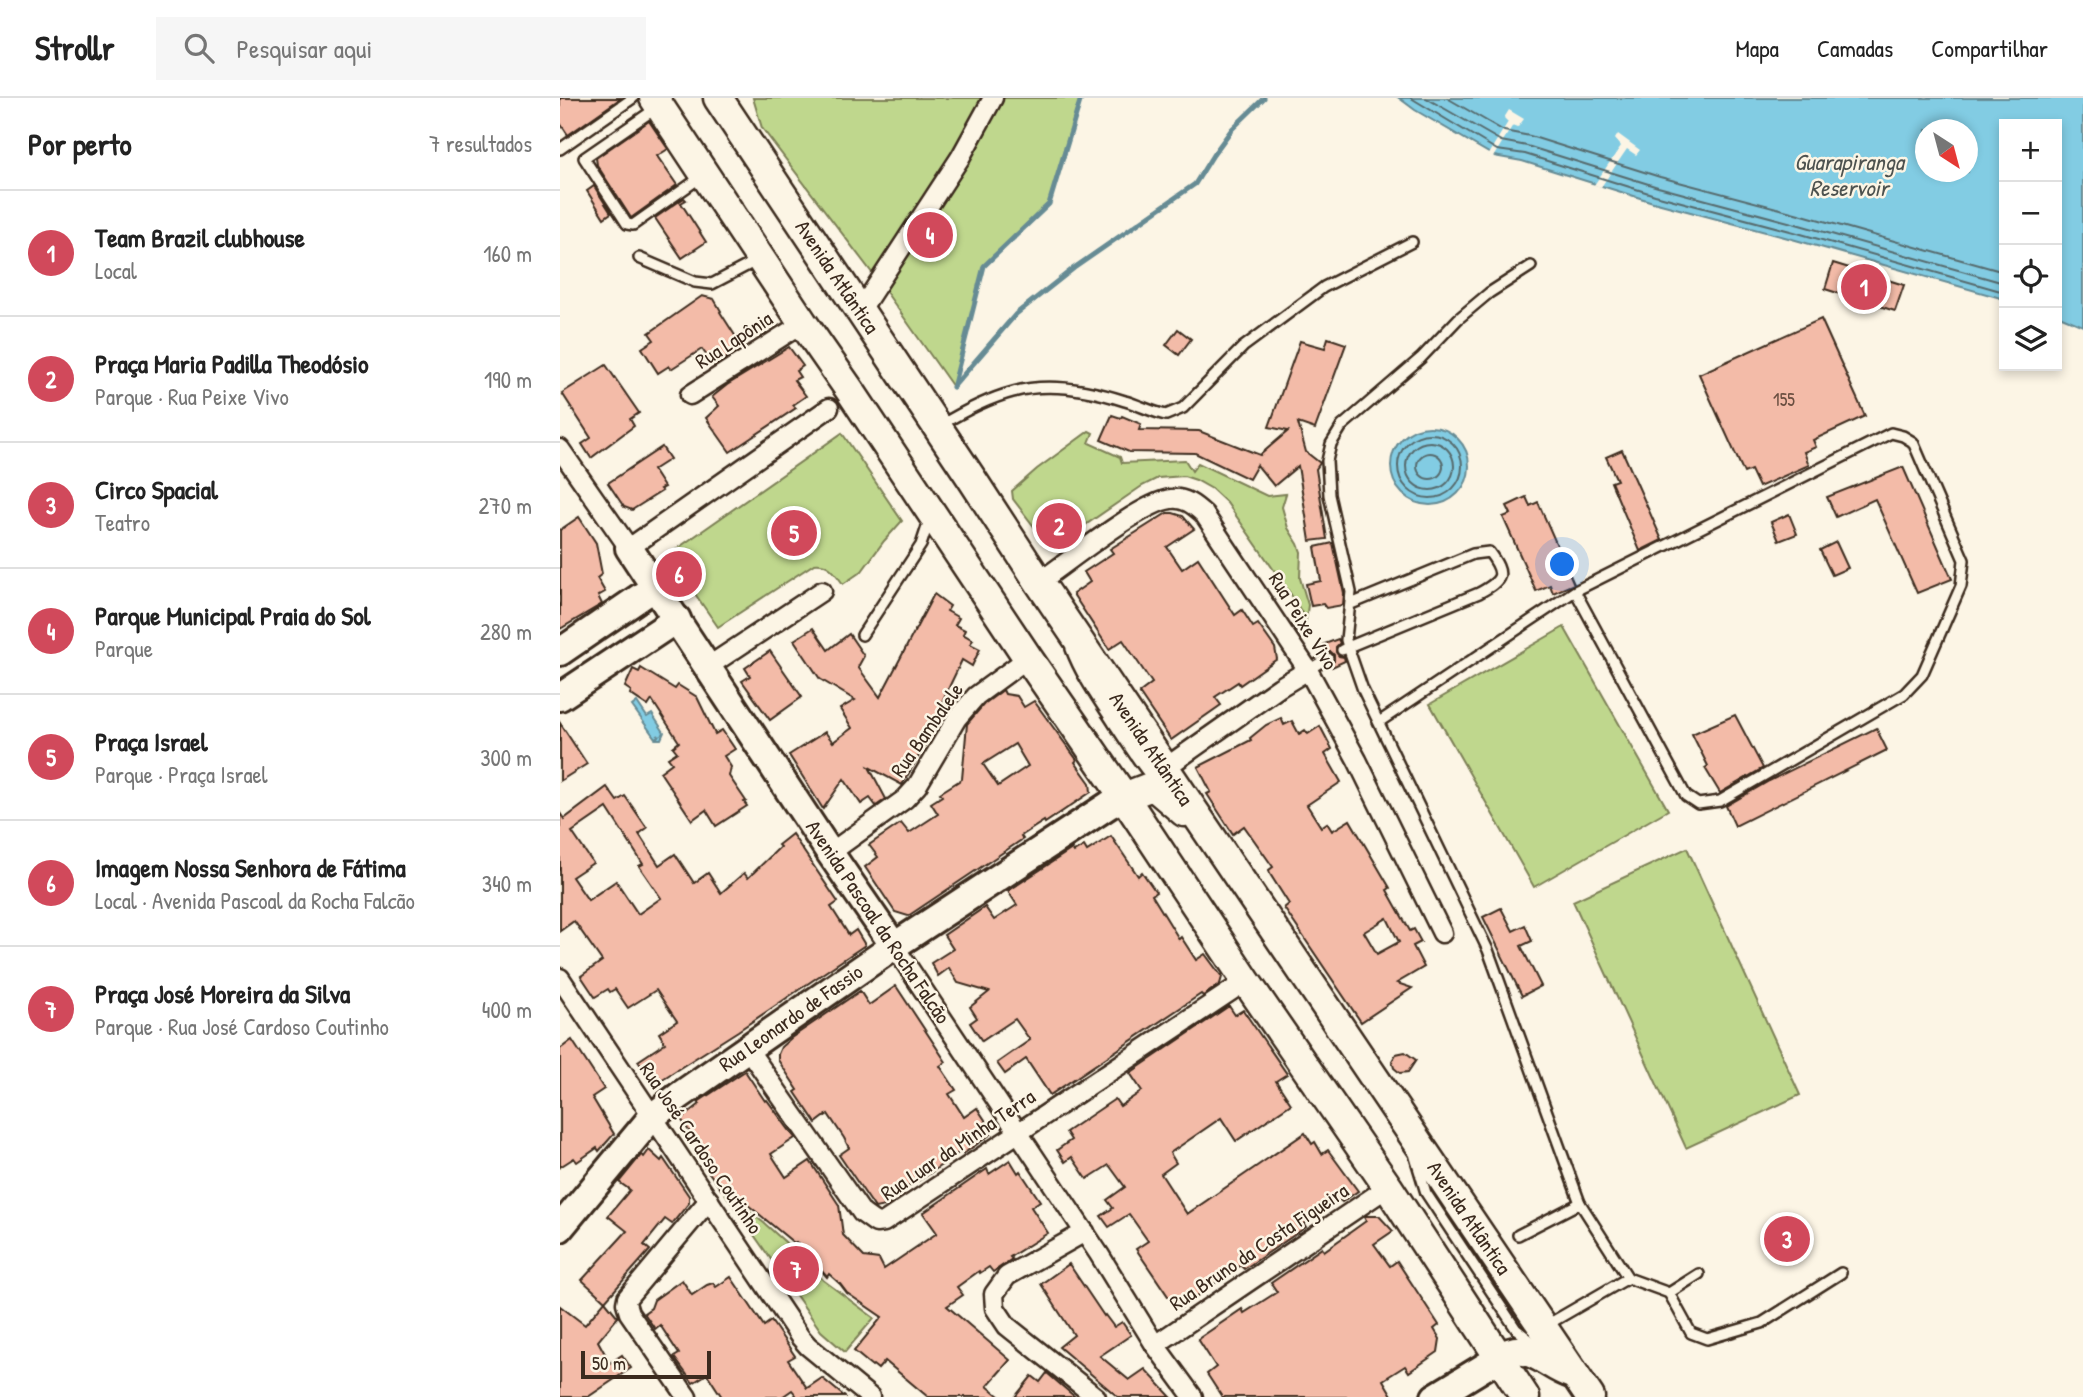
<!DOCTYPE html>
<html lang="pt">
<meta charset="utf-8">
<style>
body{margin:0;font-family:"Patrick Hand",sans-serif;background:#f6f6f6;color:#222}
.controls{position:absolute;right:21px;top:21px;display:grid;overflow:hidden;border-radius:0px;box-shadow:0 4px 10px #0003}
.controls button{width:63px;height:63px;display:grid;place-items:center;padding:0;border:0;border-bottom:2px solid #e0e0e0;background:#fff;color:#222;font:35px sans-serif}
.compass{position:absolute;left:1355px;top:21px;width:63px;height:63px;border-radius:50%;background:#fff;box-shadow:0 4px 10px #0003;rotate:144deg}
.scale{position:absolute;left:21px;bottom:18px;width:130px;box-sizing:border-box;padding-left:7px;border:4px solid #3b2a1e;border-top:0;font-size:19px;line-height:24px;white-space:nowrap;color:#3b2a1e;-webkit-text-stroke:5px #fcf5e5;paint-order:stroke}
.you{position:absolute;left:1003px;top:467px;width:24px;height:24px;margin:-18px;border:5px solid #fff;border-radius:50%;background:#1a73e8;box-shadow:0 0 0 10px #1a73e833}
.badge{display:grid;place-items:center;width:46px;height:46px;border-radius:50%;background:#d1495b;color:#fff;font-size:23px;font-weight:700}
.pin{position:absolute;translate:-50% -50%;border:4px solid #fff;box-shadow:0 2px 7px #0006}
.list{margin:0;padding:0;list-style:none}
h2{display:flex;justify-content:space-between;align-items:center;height:91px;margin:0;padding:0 28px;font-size:30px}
h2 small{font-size:23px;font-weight:400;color:#767676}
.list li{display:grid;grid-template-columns:46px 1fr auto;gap:21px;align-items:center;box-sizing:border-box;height:126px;padding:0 28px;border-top:2px solid #e0e0e0}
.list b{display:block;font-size:26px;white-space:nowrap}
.list p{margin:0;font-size:23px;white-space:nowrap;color:#767676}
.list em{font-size:23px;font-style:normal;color:#767676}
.icon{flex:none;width:38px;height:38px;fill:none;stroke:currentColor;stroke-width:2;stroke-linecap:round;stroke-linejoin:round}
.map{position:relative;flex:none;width:1523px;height:1299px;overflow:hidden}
header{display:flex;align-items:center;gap:42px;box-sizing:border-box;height:98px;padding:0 35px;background:#fff;border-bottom:2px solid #e0e0e0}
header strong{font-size:33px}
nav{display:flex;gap:38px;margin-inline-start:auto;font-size:24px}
.search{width:490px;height:63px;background:#f6f6f6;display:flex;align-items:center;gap:18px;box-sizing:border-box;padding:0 24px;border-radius:0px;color:#767676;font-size:26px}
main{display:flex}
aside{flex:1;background:#fff}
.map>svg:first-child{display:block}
</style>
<header>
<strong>Strollr</strong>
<div class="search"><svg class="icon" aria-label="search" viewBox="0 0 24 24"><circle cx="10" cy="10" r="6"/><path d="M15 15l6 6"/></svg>Pesquisar aqui</div>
<nav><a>Mapa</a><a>Camadas</a><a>Compartilhar</a></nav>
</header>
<main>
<aside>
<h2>Por perto<small>7 resultados</small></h2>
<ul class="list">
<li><span class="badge">1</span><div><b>Team Brazil clubhouse</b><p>Local</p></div><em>160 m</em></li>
<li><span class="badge">2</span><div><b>Praça Maria Padilla Theodósio</b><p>Parque · Rua Peixe Vivo</p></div><em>190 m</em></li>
<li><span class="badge">3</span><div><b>Circo Spacial</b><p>Teatro</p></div><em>270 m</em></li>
<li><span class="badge">4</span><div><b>Parque Municipal Praia do Sol</b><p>Parque</p></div><em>280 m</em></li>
<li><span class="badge">5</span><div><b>Praça Israel</b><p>Parque · Praça Israel</p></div><em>300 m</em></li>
<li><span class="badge">6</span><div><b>Imagem Nossa Senhora de Fátima</b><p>Local · Avenida Pascoal da Rocha Falcão</p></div><em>340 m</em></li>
<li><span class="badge">7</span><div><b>Praça José Moreira da Silva</b><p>Parque · Rua José Cardoso Coutinho</p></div><em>400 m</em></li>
</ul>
</aside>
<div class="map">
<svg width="1523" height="1299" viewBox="0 0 1523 1299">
<rect width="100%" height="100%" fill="#fcf5e5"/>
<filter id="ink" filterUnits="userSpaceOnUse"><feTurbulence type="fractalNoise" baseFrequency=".0143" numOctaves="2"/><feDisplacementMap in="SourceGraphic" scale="14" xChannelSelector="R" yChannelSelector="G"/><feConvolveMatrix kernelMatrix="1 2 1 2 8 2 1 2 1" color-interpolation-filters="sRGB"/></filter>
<g filter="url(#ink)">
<!-- green -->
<g fill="#bfd78d" stroke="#7d8056" stroke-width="2">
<polygon points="193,0 521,0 489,106 424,168 393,289 319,184 202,30"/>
<path d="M529,333l4,2 -4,10 31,14 2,6 63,-3 7,11 6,-8 69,33 19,-2 -4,13 6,21 10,16 3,8 -1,26 8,27 -2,15 -14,-24 -65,-93 -15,-14 -16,-9 -12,-4 -26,2 -16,8 -80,55c-7,3 -10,4 -17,0l-32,-42 -1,-8 25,-22z"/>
<path d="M282,335l60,88 -18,20 -22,30 -19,13c-8,-11 -14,-22 -29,-20l-96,63 -50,-72z"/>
<polygon points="1004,529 1108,712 974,789 870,606"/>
<polygon points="1127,750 1240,997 1126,1050 1013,803"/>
<polygon points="164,1094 204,1125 233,1151 236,1150 263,1182 314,1220 285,1254 261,1233"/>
</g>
<!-- water -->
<g fill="#82cce3" stroke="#668b94" stroke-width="2" fill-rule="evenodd">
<path d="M839,0h684v228l-26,-11v-191h-53v175l-212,-60 -139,-37 -131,-41 -28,-5 -79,-46zM1366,32h42v42h-42z"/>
<circle cx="870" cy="368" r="39"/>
<polygon points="77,604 87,619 92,616 104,634 101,641 96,641 99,637 95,640 72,608"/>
</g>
<!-- pier -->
<g fill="#fcf5e5">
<polygon points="949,12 964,21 958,29 953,27 932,61 927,58 948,24 944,20"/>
<polygon points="1058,36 1080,52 1076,57 1067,51 1041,89 1034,87 1061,48 1055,41"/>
</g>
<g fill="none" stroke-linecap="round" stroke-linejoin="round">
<!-- shore -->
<g stroke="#576b6d" stroke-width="2">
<polyline points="851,0 937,52 965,56 1095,97 1234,134 1444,194"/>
<polyline points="866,0 941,43 967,48 1098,89 1236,126 1444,185"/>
<polyline points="887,0 944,33 970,38 1100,79 1239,116 1444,174"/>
<circle cx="870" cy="368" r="32"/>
<circle cx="870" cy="368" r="24"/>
<circle cx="870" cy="368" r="13"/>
</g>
<!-- stream -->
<g stroke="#668b94" stroke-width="5">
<polyline points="394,286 424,168 489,106 521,0"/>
<polyline points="393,289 456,216 514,170 635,86 653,57 672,31 704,0"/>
</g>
</g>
<!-- building -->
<g fill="#f3bba8" stroke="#3b2a1e" stroke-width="2" fill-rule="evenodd">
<polygon points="0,0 61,0 8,37 0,25"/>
<polygon points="89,23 108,51 97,58 117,87 71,120 37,67 36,60"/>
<polygon points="34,88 51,115 44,120 27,93"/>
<polygon points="124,100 126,102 121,105 146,144 122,160 95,120"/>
<polygon points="1273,165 1344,187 1335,213 1265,191"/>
<polygon points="142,198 154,201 161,213 160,214 176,239 178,238 185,248 154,268 142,251 111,271 109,268 98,275 82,250 94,242 89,235"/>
<polygon points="1261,221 1305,318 1253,342 1256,349 1244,354 1249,367 1199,389 1191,372 1184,375 1139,276"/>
<polygon points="618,231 631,241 619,257 606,247"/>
<polygon points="768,240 786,246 755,331 738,325 746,354 760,365 756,371 767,441 750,443 738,368 714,388 697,367 689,381 635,355 569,354 541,342 552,317 561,320 562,318 581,326 579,332 639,333 700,357 728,333 709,329 740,243 765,250"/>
<polygon points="229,249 243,268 236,273 240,279 234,282 246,298 233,307 236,310 170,354 146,320 159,308 152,299 167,287"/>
<polygon points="46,267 79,315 70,321 74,328 31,360 22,346 31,340 2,295"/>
<polygon points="102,349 110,361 93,372 104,389 100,391 102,393 72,412 64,409 48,385"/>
<polygon points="1062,352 1102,442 1080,453 1051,384 1057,382 1046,359"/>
<polygon points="1343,369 1392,481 1357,495 1315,401 1276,419 1267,399"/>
<polygon points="966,399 970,408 978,404 1014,486 993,495 990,487 976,493 943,419 951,416 947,408"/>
<polygon points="607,415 613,415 623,418 634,431 607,449 622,471 638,460 675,517 682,512 693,529 698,526 715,550 717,561 680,587 678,584 655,599 661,607 611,642 579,595 592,585 563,542 549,551 513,496 530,484 524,474 553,455 550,451"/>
<polygon points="1229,416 1237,436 1219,443 1211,424"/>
<polygon points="19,419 36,445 42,476 37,480 45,494 38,498 42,506 0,531 0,432"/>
<polygon points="1276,444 1288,470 1272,477 1260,452"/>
<polygon points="773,445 784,495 783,507 766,510 763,506 751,508 746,486 761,483 755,449"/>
<polygon points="374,496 390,508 387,513 399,520 395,527 405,532 403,536 413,542 410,546 420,551 412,568 402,562 381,606 387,609 342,687 309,669 326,701 316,708 310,700 301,706 284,681 263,711 229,657 265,634 273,644 292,630 280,611 295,602 260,581 234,542 253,530 268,552 289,536 304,558 298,569 320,599"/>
<polygon points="778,541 780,545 776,549 776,554 779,558 784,559 785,563 772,569 771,567 774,563 774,557 771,554 765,554 762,547"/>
<polygon points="210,553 242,599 210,622 182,583 190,578 185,570"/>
<polygon points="81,570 115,591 118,587 137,599 155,636 162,632 175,651 164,658 171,669 169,678 186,703 184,704 187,708 156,728 146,712 132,722 100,674 112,665 108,660 117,654 113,649 119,644 92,602 88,608 70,596 71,593 65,589 73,571 79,574"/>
<path d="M443,592l2,4 12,2 7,11 10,-6 43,59 -2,2 15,21 1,9 -46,31 -1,-2 -23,15 2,3 -115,77 -13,-4 -30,-45 13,-10 -9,-12 32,-22 8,10 29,-19 -7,-11 11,-7 -2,-3 22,-14 5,-55 17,-20zM455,646l13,22 -30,20 -15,-22z"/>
<polygon points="1175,617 1203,670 1160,695 1145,670 1148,668 1132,636"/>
<path d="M721,620l3,7 8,-4 7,13 6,-4 3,4 12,-8 12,23 -7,5 16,28 -34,23 14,22 6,-4 5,8 18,-11 40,68 -3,2 23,41 4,-2 7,13 -8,4 11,21 -27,16 15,5 -51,34 -77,-114 5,-4 -19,-30 -1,-4 4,-3 -29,-41 -11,8 -26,-40 4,-2 -13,-25 53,-27 -1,-2 16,-13zM827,820l12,24 -22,12 -13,-22z"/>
<polygon points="0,625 27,666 0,683"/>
<polygon points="1316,630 1327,652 1175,728 1166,708 1209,683"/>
<path d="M47,689l10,14 8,-5 22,32 -8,6 20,31 16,-11 19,29 14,-10 13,20 23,-20 4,5 32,-31 -2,-2 14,-11 46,68 -7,5 18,28 7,-5 9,15 -127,86 -77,49 -8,-11 -7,4 -8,-12 27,-18 -6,-10 18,-12 -21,-31 -28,18 -13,-19 -5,3 -2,-3 -13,8 -14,-21 21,-15 -28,-40 -14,10v-118l4,6zM47,710l36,56 -4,2 22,32 -23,16 -22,-33 -28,19 -16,-23 21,-14 -21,-31z"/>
<polygon points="551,738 578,778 582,774 596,794 592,797 619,841 621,839 636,862 645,856 662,879 660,886 643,898 641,896 490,997 466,961 445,976 437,965 470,942 455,921 422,943 410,925 417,920 410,909 429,894 398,885 389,870 378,878 371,865 393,851 384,837 425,809 434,822 457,807 448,793 512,751 514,754 524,748 527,753"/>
<polygon points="941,810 953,833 965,827 972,843 961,848 981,888 962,898 923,819"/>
<polygon points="336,888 386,964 380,968 396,992 389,996 404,1019 417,1010 429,1028 431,1036 403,1056 401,1053 366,1078 327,1101 330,1107 315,1110 279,1057 289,1050 284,1040 268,1016 256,1025 235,994 238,992 218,962 218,956 221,949 231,940 300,893 309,907"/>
<polygon points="669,908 675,917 683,912 727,976 716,983 731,1006 676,1043 661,1020 610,1055 616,1065 601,1076 627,1116 745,1035 752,1046 755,1044 762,1056 768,1052 798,1093 782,1104 780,1102 744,1126 746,1129 690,1167 684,1171 681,1168 679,1168 620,1210 613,1199 610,1201 576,1151 588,1143 569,1116 549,1129 541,1118 553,1110 547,1102 565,1089 549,1067 527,1081 512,1059 505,1064 497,1052 511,1042 506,1034 555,1001 560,1008 582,993 570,975"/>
<polygon points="12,942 44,991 32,999 54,1036 39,1053 37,1050 17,1064 14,1060 0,1069 0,951"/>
<polygon points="845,954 856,962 848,974 840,975 834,970 832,963 836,956"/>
<polygon points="185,973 205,1003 207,1002 235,1040 211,1056 226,1079 250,1063 279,1107 283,1137 304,1159 319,1161 324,1171 377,1135 363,1115 427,1071 429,1076 450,1062 458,1075 460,1073 480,1103 471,1109 488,1135 450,1159 452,1161 433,1174 429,1169 420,1175 419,1173 397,1189 403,1197 387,1208 450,1262 427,1288 440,1299 368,1299 325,1263 318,1271 313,1267 312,1268 294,1253 322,1219 287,1195 280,1186 269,1176 267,1179 236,1144 234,1145 165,1088 161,1091 145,1069 148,1067 142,1060 145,1057 121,1021 140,1006 138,1004"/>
<polygon points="89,1052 101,1063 103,1060 129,1098 129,1105 112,1126 105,1121 84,1147 90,1152 45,1203 22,1182 67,1133 48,1118 70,1092 59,1084 81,1057 84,1059"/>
<polygon points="806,1118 819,1118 833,1133 814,1146 830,1168 837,1163 879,1227 874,1231 880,1241 878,1254 849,1274 845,1268 823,1282 833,1299 662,1299 647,1276 656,1269 638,1241 682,1211 684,1215 717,1194 711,1185 762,1150 764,1153 806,1123 804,1119"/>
<polygon points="509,1166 544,1218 545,1217 554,1229 562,1224 571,1237 540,1258 569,1282 585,1271 611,1299 558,1299 499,1249 514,1237 481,1186"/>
<polygon points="171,1179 204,1228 211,1223 216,1230 235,1258 228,1262 247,1290 262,1280 285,1299 234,1299 236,1297 232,1292 222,1299 162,1299 147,1276 133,1285 114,1259 119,1256 100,1227 95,1231 84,1215 91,1210 94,1202 122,1182 132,1197 147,1187 153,1185 156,1189"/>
<polygon points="45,1203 58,1219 38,1243 50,1265 62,1257 71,1270 28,1299 0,1299 0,1208 25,1227"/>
<polygon points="487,1275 515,1299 455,1299 472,1278 480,1284"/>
</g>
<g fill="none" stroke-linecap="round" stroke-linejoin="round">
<defs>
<g id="lane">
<polyline points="95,11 24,60 67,126 73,127 141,79"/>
<polyline points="0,51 73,0"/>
<polyline points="79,160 135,184 152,186 196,163"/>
<path d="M379,328c20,-12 51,-28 74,-34 35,-10 78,-2 112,9 14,4 27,11 41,14l17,-7 60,-61 81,-60 88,-45"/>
<path d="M791,506l122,-50 16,-2c17,23 14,28 -10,41l-131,54 -2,-7 5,-48 -22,-97 -2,-34 4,-17 11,-18 79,-68 37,-39 31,-26 42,-27"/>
<polyline points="302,537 361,447 369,423"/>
<path d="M511,551c10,27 27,50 43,75 13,19 25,40 41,57"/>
<polyline points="782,552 788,549 803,592 928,852 1020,1105"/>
<polyline points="748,572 768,560"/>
<polyline points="819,624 1015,493 1331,335 1343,338 1353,344 1404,462 1401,488 1362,577 1344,596 1160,703 1138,706 1126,698 1015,493"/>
<polyline points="855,1059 866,1095 956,1231 975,1246"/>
<polyline points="958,1137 1020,1105 1068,1180 985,1228"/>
<polyline points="1068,1180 1109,1195 1139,1176"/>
<polyline points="1109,1195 1131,1235 1147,1241 1202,1225 1281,1175"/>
</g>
<g id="street">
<polyline points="300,213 400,60 433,0"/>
<polyline points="130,297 243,225"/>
<polyline points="0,351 69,450 269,310"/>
<path d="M479,484c28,-19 103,-80 132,-83 13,-2 23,6 33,15l104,156 49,90 85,173"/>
<polyline points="149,568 262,493"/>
<polyline points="605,670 720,589 748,572"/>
<polyline points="270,755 345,701 357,688 397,620 416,598 468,560"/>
<polyline points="334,848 539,1156 595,1247 633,1299"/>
<polyline points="0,880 240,1239 248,1248 310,1299"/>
<polyline points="187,950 302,1115 316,1125 324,1124 336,1116 686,883"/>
<polyline points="525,1134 447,1178 434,1196 435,1210 447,1228 536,1299"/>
<polyline points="595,1247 828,1089"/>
<polyline points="127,1299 69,1215 66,1205 67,1200 149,1102"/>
</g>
<g id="secondary">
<polyline points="69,450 270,755 334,848"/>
<polyline points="0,554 95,489"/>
<polyline points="0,599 117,521"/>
<polyline points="0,1130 92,1019 119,998 334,848 549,707 564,699"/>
<polyline points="875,1299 939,1260"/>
</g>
<g id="primary">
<polyline points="94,0 243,225 291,294 468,560 564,699 686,883 828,1089 965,1299"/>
<polyline points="158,0 410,378 479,484 1030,1299"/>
<polyline points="564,699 587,690 596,690 624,714"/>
<path d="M939,1260c30,-20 45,7 73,16"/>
</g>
</defs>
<!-- lane casing -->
<use href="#lane" stroke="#3b2a1e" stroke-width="14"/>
<!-- street casing -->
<use href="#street" stroke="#3b2a1e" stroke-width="23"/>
<!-- secondary casing -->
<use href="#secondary" stroke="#3b2a1e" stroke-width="32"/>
<!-- primary casing -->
<use href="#primary" stroke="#3b2a1e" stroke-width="33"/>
<!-- lane -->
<use href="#lane" stroke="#fcf5e5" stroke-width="9"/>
<!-- street -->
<use href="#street" stroke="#fcf5e5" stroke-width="18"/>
<!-- secondary -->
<use href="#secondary" stroke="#fcf5e5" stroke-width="26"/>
<!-- primary -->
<use href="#primary" stroke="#fcf5e5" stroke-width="28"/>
</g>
</g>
<g text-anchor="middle" stroke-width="5" stroke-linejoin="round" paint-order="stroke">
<!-- number labels -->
<g font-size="18" fill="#694e40">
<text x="1224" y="308">155</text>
</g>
<!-- street labels -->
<g font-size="21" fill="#3b2a1e" stroke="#fcf5e5">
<text transform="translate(277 179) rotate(56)" y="7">Avenida Atlântica</text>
<text transform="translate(174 242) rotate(-33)" y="7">Rua Lapônia</text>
<text transform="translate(743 523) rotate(58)" y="7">Rua Peixe Vivo</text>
<text transform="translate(367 632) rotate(-55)" y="7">Rua Bambalele</text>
<text transform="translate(591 651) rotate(56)" y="7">Avenida Atlântica</text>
<text transform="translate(318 824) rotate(56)" y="7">Avenida Pascoal da Rocha Falcão</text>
<text transform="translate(231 920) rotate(-35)" y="7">Rua Leonardo de Fassio</text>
<text transform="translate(398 1047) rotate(-34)" y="7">Rua Luar da Minha Terra</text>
<text transform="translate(141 1050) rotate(56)" y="7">Rua José Cardoso Coutinho</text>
<text transform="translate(909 1120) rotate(56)" y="7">Avenida Atlântica</text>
<text transform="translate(699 1149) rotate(-34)" y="7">Rua Bruno da Costa Figueira</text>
</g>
<!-- water labels -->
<g font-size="23" font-style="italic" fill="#4d524f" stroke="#fcf5e5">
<text x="1289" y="72">Guarapiranga<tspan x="1289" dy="26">Reservoir</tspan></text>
</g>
</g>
</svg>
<div class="controls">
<button>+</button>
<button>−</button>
<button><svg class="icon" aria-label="locate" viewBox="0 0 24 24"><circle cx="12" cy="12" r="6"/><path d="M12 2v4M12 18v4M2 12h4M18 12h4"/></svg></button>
<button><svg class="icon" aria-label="layers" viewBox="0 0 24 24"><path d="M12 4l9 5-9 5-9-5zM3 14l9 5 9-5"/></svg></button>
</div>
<svg class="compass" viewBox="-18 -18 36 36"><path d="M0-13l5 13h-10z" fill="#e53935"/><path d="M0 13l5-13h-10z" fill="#767676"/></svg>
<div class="scale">50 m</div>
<div class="you"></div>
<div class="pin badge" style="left:1304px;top:189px">1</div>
<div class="pin badge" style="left:499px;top:428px">2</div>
<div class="pin badge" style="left:1227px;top:1141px">3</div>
<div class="pin badge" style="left:370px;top:137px">4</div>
<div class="pin badge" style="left:234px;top:435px">5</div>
<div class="pin badge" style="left:119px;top:476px">6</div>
<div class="pin badge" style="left:236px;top:1171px">7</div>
</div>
</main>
